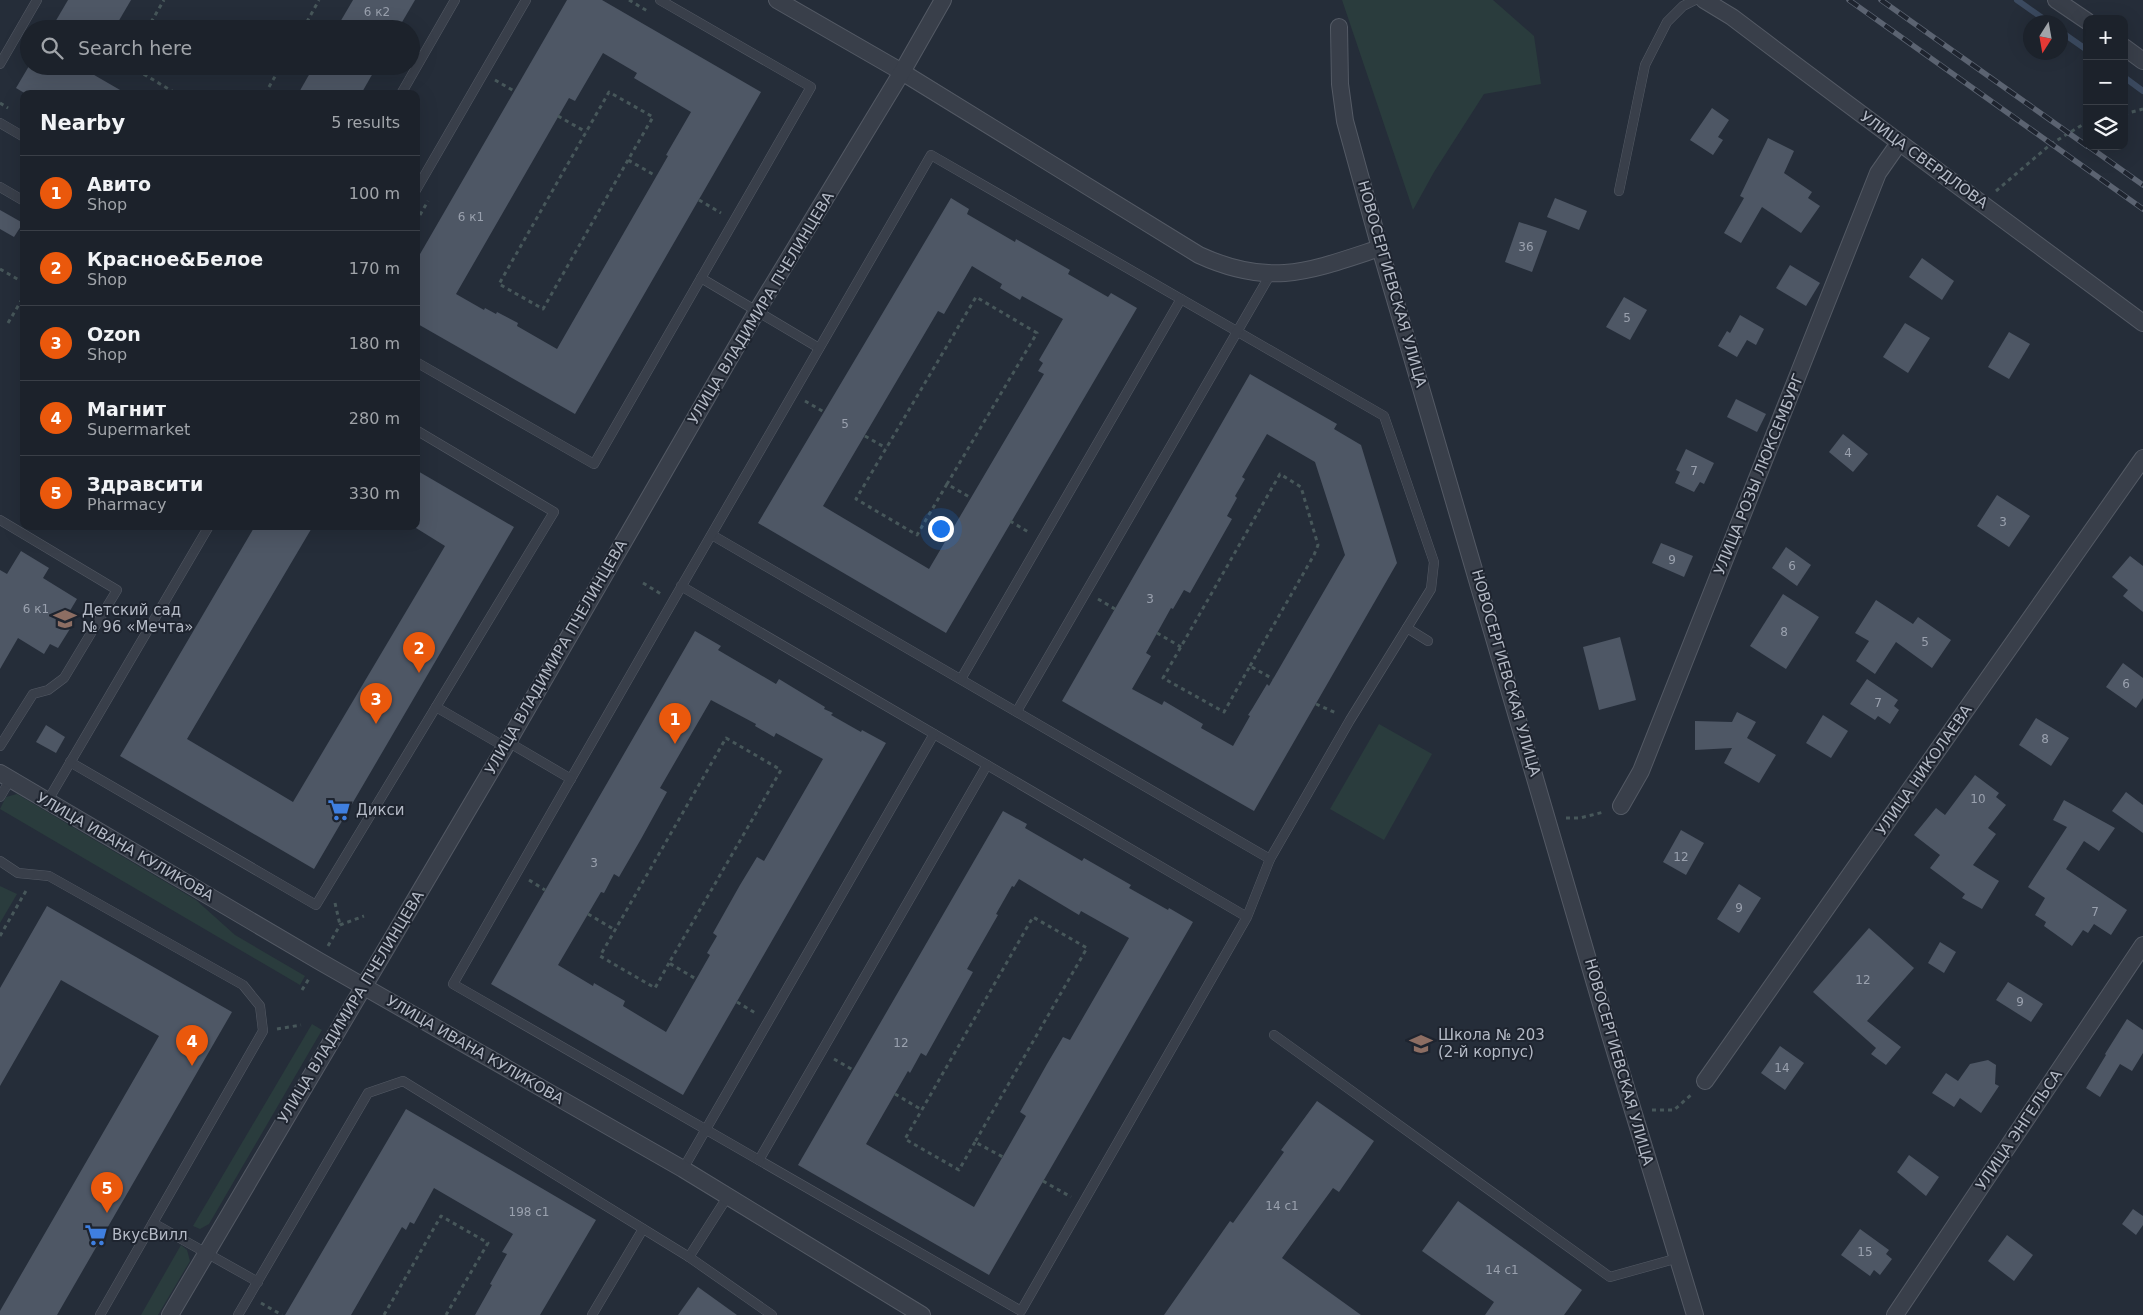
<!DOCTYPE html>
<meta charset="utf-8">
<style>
body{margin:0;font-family:"DejaVu Sans",sans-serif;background:#292f37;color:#f1f3f6}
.controls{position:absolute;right:15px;top:15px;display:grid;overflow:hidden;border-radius:10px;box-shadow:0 5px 20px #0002}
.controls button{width:45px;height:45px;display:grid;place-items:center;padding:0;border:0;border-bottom:1px solid #3a3f47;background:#1c222b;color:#f1f3f6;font:25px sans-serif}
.compass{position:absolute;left:2023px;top:15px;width:45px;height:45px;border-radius:50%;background:#1c222b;box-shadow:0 5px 20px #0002;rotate:191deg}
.you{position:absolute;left:940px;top:528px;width:18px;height:18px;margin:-12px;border:4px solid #fff;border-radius:50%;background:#1a73e8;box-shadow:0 0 0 8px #1a73e833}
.badge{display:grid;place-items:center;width:32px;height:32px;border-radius:50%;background:#ea580c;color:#fff;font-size:16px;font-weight:700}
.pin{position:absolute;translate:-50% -41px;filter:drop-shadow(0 1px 2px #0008)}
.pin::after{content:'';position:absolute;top:26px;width:18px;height:15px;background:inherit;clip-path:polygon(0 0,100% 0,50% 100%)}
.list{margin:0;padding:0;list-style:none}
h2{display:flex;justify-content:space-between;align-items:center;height:65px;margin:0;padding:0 20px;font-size:21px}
h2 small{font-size:16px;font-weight:400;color:#a0a4a9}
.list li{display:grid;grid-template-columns:32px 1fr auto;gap:15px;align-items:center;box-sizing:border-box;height:75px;padding:0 20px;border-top:1px solid #3a3f47}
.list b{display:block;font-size:19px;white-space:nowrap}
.list p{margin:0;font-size:16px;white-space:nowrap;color:#a0a4a9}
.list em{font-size:16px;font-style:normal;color:#a0a4a9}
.icon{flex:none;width:28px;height:28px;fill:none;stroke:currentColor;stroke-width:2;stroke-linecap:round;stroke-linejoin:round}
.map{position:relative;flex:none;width:2143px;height:1315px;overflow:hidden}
.search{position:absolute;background:#1c222b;box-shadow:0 5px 20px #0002;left:20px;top:20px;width:400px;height:55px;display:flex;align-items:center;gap:12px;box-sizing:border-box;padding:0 18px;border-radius:28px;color:#a0a4a9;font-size:19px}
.panel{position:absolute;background:#1c222b;box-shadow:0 5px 20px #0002;left:20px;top:90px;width:400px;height:440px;border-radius:10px}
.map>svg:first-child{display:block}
</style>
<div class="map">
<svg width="2143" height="1315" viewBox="0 0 2143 1315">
<rect width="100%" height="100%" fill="#252d39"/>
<!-- green -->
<g fill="#2a3c3d">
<polygon points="1342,0 1493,0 1534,36 1541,84 1484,94 1434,172 1413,210"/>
<polygon points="1379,724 1432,754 1384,840 1330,809"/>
<polygon points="17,794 196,900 235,935 305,976 300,985 0,809 6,797"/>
<polygon points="0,886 17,894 0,923"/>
<polygon points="312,1024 322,1030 209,1224 200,1229 193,1226"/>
<polygon points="181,1245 187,1250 190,1261 158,1315 141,1315"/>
</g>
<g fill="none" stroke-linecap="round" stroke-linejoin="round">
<!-- stream -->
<g stroke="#3c4b61" stroke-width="6">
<polyline points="2017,0 2048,22"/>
<polyline points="2060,31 2087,50"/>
<polyline points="2124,77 2143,91"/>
</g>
</g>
<!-- building -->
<g fill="#4e5765" fill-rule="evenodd">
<polygon points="68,0 131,0 114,29 51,29"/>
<polygon points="353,0 415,0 398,29 336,29"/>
<path d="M567,0h35l159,92 -186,322 -159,-91v-62zM603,53l34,20 -3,5 57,34 -25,43 2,1 -111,193 -40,-23 1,-3 -21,-11 -1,2 -11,-6 -1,2 -28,-16 113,-196 6,3z"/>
<polygon points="29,66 92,66 89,72 127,94 26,94 16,88"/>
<polygon points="314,66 377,66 361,94 298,94"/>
<polygon points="1712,108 1729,120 1718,137 1723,140 1713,155 1690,140"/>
<polygon points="1768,138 1794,151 1784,173 1812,192 1808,198 1820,206 1801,233 1762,207 1741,243 1724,233 1744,198 1740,196"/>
<path d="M951,198l18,11 -2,5 48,28 1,-3 54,31 -2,4 40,23 3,-4 26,15 -191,325 -188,-110zM972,266l30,18 -2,4 20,12 2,-4 41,23 -24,41 4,3 -5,8 6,3 -115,195 -106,-63 115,-195 6,3z"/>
<polygon points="1555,198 1587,211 1579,230 1547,217"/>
<polygon points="0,210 23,223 14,237 0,229"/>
<polygon points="1519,222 1547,231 1532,272 1505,262"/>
<polygon points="1922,258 1954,281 1942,300 1909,277"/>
<polygon points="1790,265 1820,283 1806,306 1776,288"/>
<polygon points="1624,297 1647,310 1630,340 1606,327"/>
<polygon points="1740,315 1764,329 1756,345 1747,340 1737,357 1718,346 1727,331 1730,333"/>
<polygon points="1905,323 1930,338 1908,373 1883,357"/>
<polygon points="2009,332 2030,344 2009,379 1988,367"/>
<path d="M1250,374l87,50 -3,5 27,16 36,118 -143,248 -192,-110zM1267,434l48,28 30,93 -76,131 -2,-2 -15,25 -4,6 2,1 -17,30 -32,-18 2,-4 -39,-23 -2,4 -30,-16 19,-33 -5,-3 25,-45 2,1 11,-19 6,3 42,-74 -5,-3 10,-18 -2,-2 10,-17 -3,-2z"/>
<polygon points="1736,399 1766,414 1757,432 1727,417"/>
<polygon points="1843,434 1868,454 1853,472 1829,452"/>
<polygon points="1686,449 1714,463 1704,484 1700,482 1694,492 1675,483 1680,472 1676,470"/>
<polygon points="416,470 514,527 314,869 120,756 255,526 313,526 187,739 293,802 445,546 416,528"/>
<polygon points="1997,495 2030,516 2009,547 1977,526"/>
<polygon points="1661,543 1693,556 1684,577 1652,563"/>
<polygon points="1786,547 1811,565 1797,586 1772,568"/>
<polygon points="21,551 49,568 43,578 77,599 65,619 73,624 58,648 50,644 44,654 18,638 0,669 0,570 7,574"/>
<polygon points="2130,556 2143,566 2143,612 2123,596 2128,590 2112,577"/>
<polygon points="1783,594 1819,617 1786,669 1750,646"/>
<polygon points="1876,600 1913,624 1918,617 1951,640 1932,668 1896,642 1875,674 1856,661 1869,641 1855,633"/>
<path d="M695,631l26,15 -3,4 58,34 3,-5 46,28 -1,2 9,4 -2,2 30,17 1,-2 24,13 -203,352 -192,-111zM711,700l45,24 -1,2 19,11 2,-4 47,26 -59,102 -7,-4 -17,28 -27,48 4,3 -10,17 3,2 -44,77 -43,-26 2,-5 -31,-18 -1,3 -35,-21 43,-73 3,1 10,-19 5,3 22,-38 26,-47 -7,-4z"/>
<polygon points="1620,637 1636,700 1599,710 1583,647"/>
<polygon points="2123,663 2143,678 2143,698 2136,708 2106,687"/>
<polygon points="1867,679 1898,700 1894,706 1899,710 1890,724 1878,716 1875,720 1850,704"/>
<polygon points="1737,712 1756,722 1747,738 1776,755 1759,783 1724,763 1732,748 1695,750 1695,721 1732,722"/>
<polygon points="1823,715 1848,731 1831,758 1806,743"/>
<polygon points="2036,718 2069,738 2051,766 2019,745"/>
<polygon points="46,725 65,737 56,753 36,742"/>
<polygon points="1975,775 1999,793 1996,797 2006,805 1988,828 1996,834 1973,865 1999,881 1982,909 1962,898 1965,894 1930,868 1940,855 1914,835 1936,808 1945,815"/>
<polygon points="2126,792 2143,805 2143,833 2112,811"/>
<polygon points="2064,800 2115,828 2099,851 2084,841 2066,869 2127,910 2111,935 2094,924 2088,933 2083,930 2072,946 2044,926 2046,922 2035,915 2045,898 2028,887 2067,827 2053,820"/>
<path d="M1003,811l24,13 -2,4 57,33 2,-3 47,27 -2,3 39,22 1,-2 24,14 -204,353 -191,-110zM1019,879l60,36 2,-4 48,27 -59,102 -7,-3 -16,27 -27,48 6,4 -52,91 -108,-63 42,-73 2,2 11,-20 5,3 47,-84 -6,-3 31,-54 -2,-1 16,-28 2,1z"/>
<polygon points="1681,830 1704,843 1686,875 1663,862"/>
<polygon points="1739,884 1761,898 1739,933 1717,919"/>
<polygon points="47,906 232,1012 57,1315 0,1315 0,1311 159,1036 61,980 0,1086 0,988"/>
<polygon points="1869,928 1914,968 1867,1021 1901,1047 1886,1065 1871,1054 1876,1048 1813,992"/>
<polygon points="1940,942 1956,952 1944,973 1928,963"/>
<polygon points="2008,982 2043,1004 2031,1022 1996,1000"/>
<polygon points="2127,1019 2143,1030 2143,1053 2132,1071 2120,1064 2100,1097 2086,1088 2106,1055 2105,1054"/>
<polygon points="1780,1046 1804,1063 1785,1090 1761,1073"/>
<polygon points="1988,1060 1996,1065 1995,1084 1999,1086 1981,1113 1960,1098 1954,1107 1932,1093 1946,1073 1958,1081 1970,1064"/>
<polygon points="1317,1101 1374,1141 1339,1192 1333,1188 1282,1258 1361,1315 1164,1315 1230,1221 1233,1223 1284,1152 1281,1150"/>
<polygon points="406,1109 596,1220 540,1315 475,1315 492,1285 490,1284 507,1254 502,1252 513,1234 434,1188 414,1224 410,1222 406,1230 402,1227 351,1315 285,1315"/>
<polygon points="1909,1155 1939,1177 1926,1196 1897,1172"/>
<polygon points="1458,1201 1582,1290 1564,1315 1485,1315 1494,1302 1422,1251"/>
<polygon points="2133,1209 2143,1216 2143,1225 2136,1235 2122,1224"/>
<polygon points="1860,1229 1889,1250 1886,1254 1892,1259 1880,1275 1874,1270 1870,1276 1841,1255"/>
<polygon points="2007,1235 2033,1255 2014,1281 1988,1261"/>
<polygon points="698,1287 737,1315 678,1315"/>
</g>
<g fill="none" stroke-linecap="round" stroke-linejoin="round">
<defs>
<g id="service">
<polyline points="0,64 37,0"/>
<polyline points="401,94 455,0"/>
<polyline points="0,123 24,137"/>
<polyline points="0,187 24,201"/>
<polyline points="416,190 526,0"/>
<polyline points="1619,191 1645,65 1667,22 1683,6 1695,0"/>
<polyline points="701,278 819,348"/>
<polyline points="416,362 594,464 811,87 660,0"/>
<polyline points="0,520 117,590 64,678 48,690 33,694 0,746"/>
<polyline points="712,535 1270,859"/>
<path d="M681,586l566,331 23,-58 80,-139 81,-131 3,-27 -50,-146 -453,-261c-87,149 -172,298 -258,446l-220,383 568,327 226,-394"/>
<polyline points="1407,628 1428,641"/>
<polyline points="961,679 1181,299"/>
<polyline points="436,707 505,747"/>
<polyline points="1017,711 1270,275"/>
<polyline points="508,742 571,779"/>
<polyline points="70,762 316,905 554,512 416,430"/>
<polyline points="0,797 10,780"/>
<polyline points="47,802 209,526"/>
<polyline points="0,861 18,873 49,876 243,985 260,1006 263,1031 100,1315"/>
<polyline points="1274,1035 1610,1277 1678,1258"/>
<polyline points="759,1160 987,765"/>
<polyline points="683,1169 934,734"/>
<polyline points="153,1223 258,1282"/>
<polyline points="689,1257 728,1196"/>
<polyline points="238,1315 368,1093 403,1081 689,1257 772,1315"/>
<polyline points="592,1315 643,1229"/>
</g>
<g id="minor">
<path d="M777,0l125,72 297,183c72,33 111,16 181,-7"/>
<path d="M1704,0l28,17c136,103 274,204 411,306"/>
<polyline points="2056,0 2087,21"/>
<polyline points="1339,27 1340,84 1345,121 1380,248 1610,1035 1695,1315"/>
<polyline points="2124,47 2143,61"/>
<polyline points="0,773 319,961 683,1169 922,1315"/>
<polyline points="1621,806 1641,771 1878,173 1899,143"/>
<polyline points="1705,1081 2143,458"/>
<polyline points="170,1315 508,742 757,311 902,72 943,0"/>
<polyline points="1895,1315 2143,945"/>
</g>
</defs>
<!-- service casing -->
<use href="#service" stroke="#545a65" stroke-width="10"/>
<!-- minor casing -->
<use href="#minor" stroke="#545a65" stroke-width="18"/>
<!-- path -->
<g stroke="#47575a" stroke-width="3" stroke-dasharray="4 4" stroke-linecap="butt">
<polyline points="629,0 649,12"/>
<polyline points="400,26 404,29"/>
<polyline points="147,29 164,0"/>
<polyline points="303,29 319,0"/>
<polyline points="130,66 177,94"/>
<polyline points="495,80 514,91"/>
<polyline points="265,94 281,66"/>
<polyline points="0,103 8,108"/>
<polyline points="2124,114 2143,109"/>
<polyline points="558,116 586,132"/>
<polyline points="628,160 543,309 499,284 609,92 653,117 628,160 656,176"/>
<polyline points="1996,191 2051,144 2087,122"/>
<polyline points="699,200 721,213"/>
<polyline points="416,222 428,201"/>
<polyline points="0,269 24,283"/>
<polyline points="8,323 24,296"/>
<polyline points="805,401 824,412"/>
<polyline points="865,436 886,448"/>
<polyline points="947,484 917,535 856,499 976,297 1037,333 947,484 971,498"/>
<polyline points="1010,521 1030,533"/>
<polyline points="643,583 661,594"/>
<polyline points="1098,599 1115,609"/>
<polyline points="1157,633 1181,647"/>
<polyline points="1250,666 1314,555 1318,545 1301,487 1280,474 1163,678 1224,712 1250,666 1273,679"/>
<polyline points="1316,704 1336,713"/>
<polyline points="1566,818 1580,818 1604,812"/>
<polyline points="529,880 545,890"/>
<polyline points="335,903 340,925"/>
<polyline points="588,914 615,930"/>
<polyline points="0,936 27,889"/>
<polyline points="328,946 340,925 364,916"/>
<polyline points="669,963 655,988 600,956 726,738 781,770 669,963 696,979"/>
<polyline points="302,990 310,977"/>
<polyline points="737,1002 757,1014"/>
<polyline points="277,1029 301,1025"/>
<polyline points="834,1059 853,1070"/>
<polyline points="895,1094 922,1110"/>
<polyline points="1652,1110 1674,1110 1692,1094"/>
<polyline points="975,1142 959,1170 905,1139 1033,917 1087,948 975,1142 1003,1157"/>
<polyline points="1043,1181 1071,1197"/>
<polyline points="261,1303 282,1315"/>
<polyline points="384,1315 441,1216 488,1243 446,1315"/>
</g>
<!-- service -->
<use href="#service" stroke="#393f4a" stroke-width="9"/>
<!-- minor -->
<use href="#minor" stroke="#393f4a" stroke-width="16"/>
<defs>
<g id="rail">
<polyline points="1849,0 2143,209"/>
<polyline points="1881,0 2087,146"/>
<polyline points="2088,146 2143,185"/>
</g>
</defs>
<!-- rail casing -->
<use href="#rail" stroke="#5b6371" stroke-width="5.5"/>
<!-- rail -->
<use href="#rail" stroke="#1e242f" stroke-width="4" stroke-dasharray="11" stroke-linecap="butt"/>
</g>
<!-- icons -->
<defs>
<symbol id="school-bare" viewBox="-9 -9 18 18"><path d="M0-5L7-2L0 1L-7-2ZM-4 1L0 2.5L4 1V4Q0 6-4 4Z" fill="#8d6e63" stroke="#1e242f" stroke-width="2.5" paint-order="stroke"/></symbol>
<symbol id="supermarket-bare" viewBox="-9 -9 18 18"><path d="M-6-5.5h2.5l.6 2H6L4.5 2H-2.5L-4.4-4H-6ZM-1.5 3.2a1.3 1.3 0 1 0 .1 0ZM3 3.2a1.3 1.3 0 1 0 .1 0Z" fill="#3f7fe0" stroke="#1e242f" stroke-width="2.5" paint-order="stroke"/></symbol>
</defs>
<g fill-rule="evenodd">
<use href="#school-bare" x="49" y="603" width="32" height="32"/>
<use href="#supermarket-bare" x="323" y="794" width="32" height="32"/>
<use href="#school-bare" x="1405" y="1028" width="32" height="32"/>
<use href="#supermarket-bare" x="80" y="1219" width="32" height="32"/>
</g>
<g text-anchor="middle" stroke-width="4" stroke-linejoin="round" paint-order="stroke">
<!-- number labels -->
<g font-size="12" fill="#9aa1ae">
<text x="377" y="16">6 к2</text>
<text x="471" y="221">6 к1</text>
<text x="1526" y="251">36</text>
<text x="1627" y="322">5</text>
<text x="845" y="428">5</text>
<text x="1848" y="457">4</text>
<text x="1694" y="475">7</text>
<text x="2003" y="526">3</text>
<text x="1672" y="564">9</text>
<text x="1792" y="570">6</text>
<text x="1150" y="603">3</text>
<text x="36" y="613">6 к1</text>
<text x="1784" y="636">8</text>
<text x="1925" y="646">5</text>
<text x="2126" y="688">6</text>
<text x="1878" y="707">7</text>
<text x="2045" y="743">8</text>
<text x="1978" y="803">10</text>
<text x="1681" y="861">12</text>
<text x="594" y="867">3</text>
<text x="1739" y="912">9</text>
<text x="2095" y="916">7</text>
<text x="1863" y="984">12</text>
<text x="2020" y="1006">9</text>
<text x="901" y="1047">12</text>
<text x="1782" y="1072">14</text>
<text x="1282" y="1210">14 с1</text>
<text x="529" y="1216">198 с1</text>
<text x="1865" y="1256">15</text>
<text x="1502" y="1274">14 с1</text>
</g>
<!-- street labels -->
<g font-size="15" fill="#b4bac6" stroke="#1e242f">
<text transform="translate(1924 160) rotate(36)" y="5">УЛИЦА СВЕРДЛОВА</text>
<text transform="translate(1392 284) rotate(74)" y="5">НОВОСЕРГИЕВСКАЯ УЛИЦА</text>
<text transform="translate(761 308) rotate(-59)" y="5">УЛИЦА ВЛАДИМИРА ПЧЕЛИНЦЕВА</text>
<text transform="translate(1759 474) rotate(-68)" y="5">УЛИЦА РОЗЫ ЛЮКСЕМБУРГ</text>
<text transform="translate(556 657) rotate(-60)" y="5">УЛИЦА ВЛАДИМИРА ПЧЕЛИНЦЕВА</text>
<text transform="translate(1506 673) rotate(74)" y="5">НОВОСЕРГИЕВСКАЯ УЛИЦА</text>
<text transform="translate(1924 770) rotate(-55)" y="5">УЛИЦА НИКОЛАЕВА</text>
<text transform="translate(125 847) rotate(30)" y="5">УЛИЦА ИВАНА КУЛИКОВА</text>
<text transform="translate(351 1007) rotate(-59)" y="5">УЛИЦА ВЛАДИМИРА ПЧЕЛИНЦЕВА</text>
<text transform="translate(475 1050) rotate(30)" y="5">УЛИЦА ИВАНА КУЛИКОВА</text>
<text transform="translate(1619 1062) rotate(74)" y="5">НОВОСЕРГИЕВСКАЯ УЛИЦА</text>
<text transform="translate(2019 1130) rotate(-56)" y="5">УЛИЦА ЭНГЕЛЬСА</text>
</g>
<!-- poi labels -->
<g font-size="15" fill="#b4bac6" stroke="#1e242f" text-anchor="start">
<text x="82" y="615">Детский сад<tspan x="82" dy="17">№ 96 «Мечта»</tspan></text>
<text x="356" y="815">Дикси</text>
<text x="1438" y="1040">Школа № 203<tspan x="1438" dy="17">(2-й корпус)</tspan></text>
<text x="112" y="1240">ВкусВилл</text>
</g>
</g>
</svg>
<div class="controls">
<button>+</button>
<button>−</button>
<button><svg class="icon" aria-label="layers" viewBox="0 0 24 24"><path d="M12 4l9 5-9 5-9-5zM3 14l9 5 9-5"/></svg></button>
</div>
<svg class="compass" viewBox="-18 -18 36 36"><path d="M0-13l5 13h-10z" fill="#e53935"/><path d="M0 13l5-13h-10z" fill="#a0a4a9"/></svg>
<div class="you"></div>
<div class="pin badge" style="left:675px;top:744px">1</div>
<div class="pin badge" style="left:419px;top:673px">2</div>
<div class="pin badge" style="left:376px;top:724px">3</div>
<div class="pin badge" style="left:192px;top:1066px">4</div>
<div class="pin badge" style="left:107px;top:1213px">5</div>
<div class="search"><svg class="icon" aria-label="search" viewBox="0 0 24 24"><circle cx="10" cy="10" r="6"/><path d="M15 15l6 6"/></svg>Search here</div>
<section class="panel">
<h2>Nearby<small>5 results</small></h2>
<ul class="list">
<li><span class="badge">1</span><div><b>Авито</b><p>Shop</p></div><em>100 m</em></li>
<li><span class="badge">2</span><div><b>Красное&amp;Белое</b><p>Shop</p></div><em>170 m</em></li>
<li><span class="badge">3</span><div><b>Ozon</b><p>Shop</p></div><em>180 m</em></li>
<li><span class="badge">4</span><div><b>Магнит</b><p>Supermarket</p></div><em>280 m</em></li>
<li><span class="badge">5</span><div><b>Здравсити</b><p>Pharmacy</p></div><em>330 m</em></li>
</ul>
</section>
</div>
